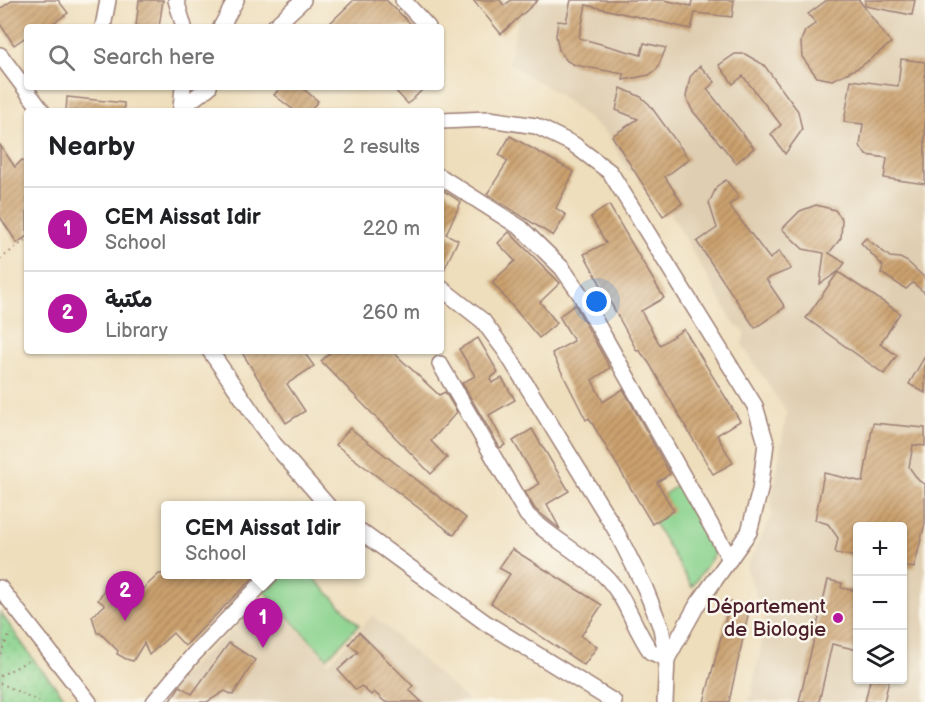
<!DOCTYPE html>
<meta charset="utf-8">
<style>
body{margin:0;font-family:"Balsamiq Sans","Playpen Sans Arabic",sans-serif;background:#f2f2f2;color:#202124}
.controls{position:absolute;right:18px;bottom:18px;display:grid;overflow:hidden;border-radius:6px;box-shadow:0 2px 4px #0004}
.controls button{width:54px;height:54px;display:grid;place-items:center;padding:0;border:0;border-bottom:2px solid #e0e0e0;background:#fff;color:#202124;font:30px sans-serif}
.you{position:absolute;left:597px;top:302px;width:21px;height:21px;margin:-15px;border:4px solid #fff;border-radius:50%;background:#1a73e8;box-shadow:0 0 0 9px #1a73e833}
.badge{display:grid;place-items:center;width:39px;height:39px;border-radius:50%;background:#b5179e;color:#fff;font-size:20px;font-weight:700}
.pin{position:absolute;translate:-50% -50px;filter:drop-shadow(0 2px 3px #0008)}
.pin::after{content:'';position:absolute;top:32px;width:21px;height:18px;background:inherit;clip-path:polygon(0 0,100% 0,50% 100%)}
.popup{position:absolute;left:161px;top:501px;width:204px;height:78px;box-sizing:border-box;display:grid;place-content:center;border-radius:6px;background:#fff;filter:drop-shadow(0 2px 4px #0005);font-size:20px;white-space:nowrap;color:#757577}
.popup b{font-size:22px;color:#202124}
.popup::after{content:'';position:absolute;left:50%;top:100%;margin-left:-12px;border:12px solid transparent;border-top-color:#fff}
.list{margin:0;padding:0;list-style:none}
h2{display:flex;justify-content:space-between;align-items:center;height:78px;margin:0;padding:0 24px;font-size:26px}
h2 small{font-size:20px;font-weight:400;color:#757577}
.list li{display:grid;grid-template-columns:39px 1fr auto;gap:18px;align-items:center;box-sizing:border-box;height:84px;padding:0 24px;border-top:2px solid #e0e0e0}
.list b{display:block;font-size:22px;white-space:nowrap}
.list p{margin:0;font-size:20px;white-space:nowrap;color:#757577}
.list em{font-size:20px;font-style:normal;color:#757577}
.icon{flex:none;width:33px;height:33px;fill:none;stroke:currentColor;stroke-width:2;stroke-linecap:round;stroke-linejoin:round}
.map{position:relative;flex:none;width:925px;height:702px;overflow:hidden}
.search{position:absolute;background:#fff;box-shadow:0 2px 4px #0004;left:24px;top:24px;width:420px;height:66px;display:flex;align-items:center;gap:15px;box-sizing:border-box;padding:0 21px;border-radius:6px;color:#757577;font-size:22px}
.panel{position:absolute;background:#fff;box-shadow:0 2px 4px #0004;left:24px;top:108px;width:420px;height:246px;border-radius:6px}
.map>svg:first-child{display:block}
</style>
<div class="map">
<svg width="925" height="702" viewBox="0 0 925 702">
<defs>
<pattern id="park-dots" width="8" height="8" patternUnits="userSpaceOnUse" patternTransform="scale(1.5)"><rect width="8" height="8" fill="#8bd38e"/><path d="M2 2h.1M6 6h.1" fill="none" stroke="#79b57b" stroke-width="1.8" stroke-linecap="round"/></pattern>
<pattern id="building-hatch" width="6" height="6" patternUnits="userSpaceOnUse" patternTransform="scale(1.5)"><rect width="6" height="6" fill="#cba16e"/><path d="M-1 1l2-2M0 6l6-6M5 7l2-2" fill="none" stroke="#a7835b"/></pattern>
</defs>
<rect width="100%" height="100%" fill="#fbf7ec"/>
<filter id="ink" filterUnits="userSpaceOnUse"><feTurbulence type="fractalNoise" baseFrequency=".0167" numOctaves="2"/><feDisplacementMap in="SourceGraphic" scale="12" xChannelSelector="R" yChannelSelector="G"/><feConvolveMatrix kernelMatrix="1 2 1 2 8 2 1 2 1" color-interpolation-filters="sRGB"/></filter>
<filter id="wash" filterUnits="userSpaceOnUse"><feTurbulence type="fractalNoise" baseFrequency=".008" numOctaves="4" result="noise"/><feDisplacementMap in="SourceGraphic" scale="24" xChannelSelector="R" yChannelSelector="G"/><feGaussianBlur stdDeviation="1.35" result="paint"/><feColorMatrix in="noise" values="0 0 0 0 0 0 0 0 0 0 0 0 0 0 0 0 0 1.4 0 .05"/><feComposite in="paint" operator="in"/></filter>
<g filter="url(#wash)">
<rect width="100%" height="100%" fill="#eedebc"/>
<!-- built -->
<g fill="#dfceb1" fill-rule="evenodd">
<path d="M487,0h438v702h-176l17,-80 -20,-54 26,-53 -1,-14 16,-88 -45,-68 3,-14 -10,-6 -60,-104 -35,-50 -10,2 -23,-39 -50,-41 -49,-30 11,-47zM858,526h44v154h-44z"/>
<polygon points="268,598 329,663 373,615 469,702 164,702 176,680"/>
</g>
<!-- park -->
<polygon fill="url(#park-dots)" stroke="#6a795c" stroke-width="1.5" points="0,612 38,666 69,702 0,702"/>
<!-- pitch -->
<g fill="#8bd38e" stroke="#6a795c" stroke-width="1.5">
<polygon points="678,485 715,553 692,587 645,507"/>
<polygon points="278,575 311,575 359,625 327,658 263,590"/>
</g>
<g id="blocks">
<!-- building -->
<g fill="url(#building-hatch)">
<polygon points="13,0 58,0 68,13 47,27 27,27 27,36 14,45 0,24 0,9"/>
<polygon points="139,0 163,0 159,27 136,26"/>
<polygon points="354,0 386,0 414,27 326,27"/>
<polygon points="473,0 500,0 504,6 511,0 538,0 501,34"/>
<polygon points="571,0 664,0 691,6 692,0 734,0 732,17 695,13 691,29 586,5 579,38 641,55 644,43 666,48 657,69 649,75 623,80 624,74 575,65 567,61 559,50 556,36 558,21 566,22"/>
<polygon points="827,0 859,0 891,43 860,67 832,80 817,77 802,57 801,41 805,31 816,23 808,14"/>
<polygon points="865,0 915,0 912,15 865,6"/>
<polygon points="735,54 745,54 764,65 798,111 802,130 785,154 771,134 781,125 743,76 733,84 719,65"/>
<polygon points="901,59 925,62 925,184 884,178 887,158 866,155 860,146 863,124 844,122 851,80 898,86"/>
<polygon points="700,66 715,82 707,89 754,148 736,163 692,110 686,97 690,77"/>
<polygon points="281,87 301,87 318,101 310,111 295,111 274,95"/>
<polygon points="392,87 425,87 408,104"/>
<polygon points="621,88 641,97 649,104 689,159 665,177 682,203 663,216 612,136 638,119 616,110"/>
<polygon points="67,97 124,103 124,111 66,111"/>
<polygon points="510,136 574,172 556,208 566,215 553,236 487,194 508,161 499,155"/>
<polygon points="0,145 15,167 22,160 27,167 27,236 17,243 0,217"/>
<polygon points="726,180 739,197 729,205 770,259 779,251 791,269 766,279 785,307 755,328 697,242 717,228 709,203 717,186"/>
<polygon points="441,189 461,202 446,234 458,240 441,276"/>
<polygon points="609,205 664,298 641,311 660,345 684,329 740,421 717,435 733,463 713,474 649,363 639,350 637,351 584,254 606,243 591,217"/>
<polygon points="816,205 835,210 842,219 841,238 829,253 845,263 839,271 820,284 824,253 803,249 782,229 800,211"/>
<polygon points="509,232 560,283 540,302 557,323 539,338 492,282 515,261 498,243"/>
<polygon points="866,238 890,257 900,258 908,262 925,278 925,293 913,283 906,289 881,273 883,266 861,243"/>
<polygon points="838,272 900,313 880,344 897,355 884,374 806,318"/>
<polygon points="575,305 610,368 592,380 603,402 623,389 670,474 657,482 674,511 652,524 589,418 586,420 552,353 574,341 559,316"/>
<polygon points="478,338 498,372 490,379 492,383 502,378 515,400 489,415 505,445 500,448 462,383 475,376 459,349"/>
<polygon points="241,351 303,351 314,366 287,384 305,411 286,423"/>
<polygon points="332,351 392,351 439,395 445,392 457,412 431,441 447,458 431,474 321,361"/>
<polygon points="925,356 925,393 909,384"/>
<polygon points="873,423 925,428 925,446 913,445 909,467 919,481 925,484 925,523 914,568 903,566 903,526 858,526 858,557 835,553 838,538 828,524 815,520 824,473 863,482"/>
<polygon points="350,428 466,518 454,535 336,445"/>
<polygon points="532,429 569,491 547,504 560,529 535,509 525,492 539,484 513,441"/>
<polygon points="512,549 602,605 581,636 597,647 584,665 491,603 510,574 499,568"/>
<polygon points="159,574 257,574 185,646 173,633 149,655 144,643 133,661 126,659 117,654 118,651 100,633 97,633 92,616 105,605 98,600 109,582 114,587 117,584 133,598"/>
<polygon points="828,580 842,583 841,588 858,591 858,650 832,644 819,702 799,702"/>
<polygon points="730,602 750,606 729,702 704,702"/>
<polygon points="359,632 413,686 409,690 422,702 385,702 374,692 371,695 361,686 356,690 338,670 358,652 349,644"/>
<polygon points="229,643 255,660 233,695 225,691 207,702 169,702 180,686 192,694"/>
<polygon points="870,680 889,680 884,702 865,702"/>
</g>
</g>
</g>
<g filter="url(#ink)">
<use href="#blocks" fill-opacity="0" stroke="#9c7e74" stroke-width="1.5"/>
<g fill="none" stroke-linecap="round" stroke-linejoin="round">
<defs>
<g id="minor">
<polyline points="176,0 184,27"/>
<polyline points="403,0 428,27"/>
<polyline points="103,27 108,0"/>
<polyline points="221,27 236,0"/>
<polyline points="274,27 303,0"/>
<polyline points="0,55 42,111"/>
<polyline points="181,108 209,87"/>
<polyline points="181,108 183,87"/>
<polyline points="441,177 521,228 562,268 580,294 730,559"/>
<polyline points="441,288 483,321 506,352 615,529 645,588 661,628 667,659 665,702"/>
<polyline points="210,351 274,444 328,506"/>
<path d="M440,364l87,151c24,23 54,38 78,61 22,22 28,51 46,76l16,7 30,-54 52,-73 11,-42 6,-47 -11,-37 -145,-234 -37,-28 -37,-18 -47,-7 -48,2"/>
<polyline points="360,531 486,623 614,702"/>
<polyline points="0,588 89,702"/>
<polyline points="154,702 194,654 271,574"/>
</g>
</defs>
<!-- minor casing -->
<use href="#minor" stroke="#9c7e74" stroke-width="18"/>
<!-- path -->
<g stroke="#9c7e74" stroke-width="2" stroke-dasharray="1.5 4.5" stroke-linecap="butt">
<polyline points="0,259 27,239"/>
<polyline points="0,654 10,634"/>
<polyline points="0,676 28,661"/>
<polyline points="0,683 40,702"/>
</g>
<!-- minor -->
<use href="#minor" stroke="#fff" stroke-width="15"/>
</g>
</g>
<!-- markers -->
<circle fill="#b5179e" stroke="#fbf7ec" stroke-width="2" cx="838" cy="618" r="6"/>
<g text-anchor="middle" stroke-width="5" stroke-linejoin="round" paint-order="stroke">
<!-- poi labels -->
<g font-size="20" fill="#4a1f2b" stroke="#fbf7ec" text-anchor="end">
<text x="826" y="613">Département<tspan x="826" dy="23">de Biologie</tspan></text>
</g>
</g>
</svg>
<div class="controls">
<button>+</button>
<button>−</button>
<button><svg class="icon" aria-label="layers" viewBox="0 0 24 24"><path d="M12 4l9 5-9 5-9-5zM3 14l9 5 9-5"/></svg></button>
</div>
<div class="you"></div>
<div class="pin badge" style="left:263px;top:648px">1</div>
<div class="popup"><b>CEM Aissat Idir</b>School</div>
<div class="pin badge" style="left:125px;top:621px">2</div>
<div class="search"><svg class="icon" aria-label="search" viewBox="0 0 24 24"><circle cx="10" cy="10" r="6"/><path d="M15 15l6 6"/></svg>Search here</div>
<section class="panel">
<h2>Nearby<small>2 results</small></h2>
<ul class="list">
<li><span class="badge">1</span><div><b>CEM Aissat Idir</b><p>School</p></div><em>220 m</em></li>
<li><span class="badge">2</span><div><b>مكتبة</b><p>Library</p></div><em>260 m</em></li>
</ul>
</section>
</div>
